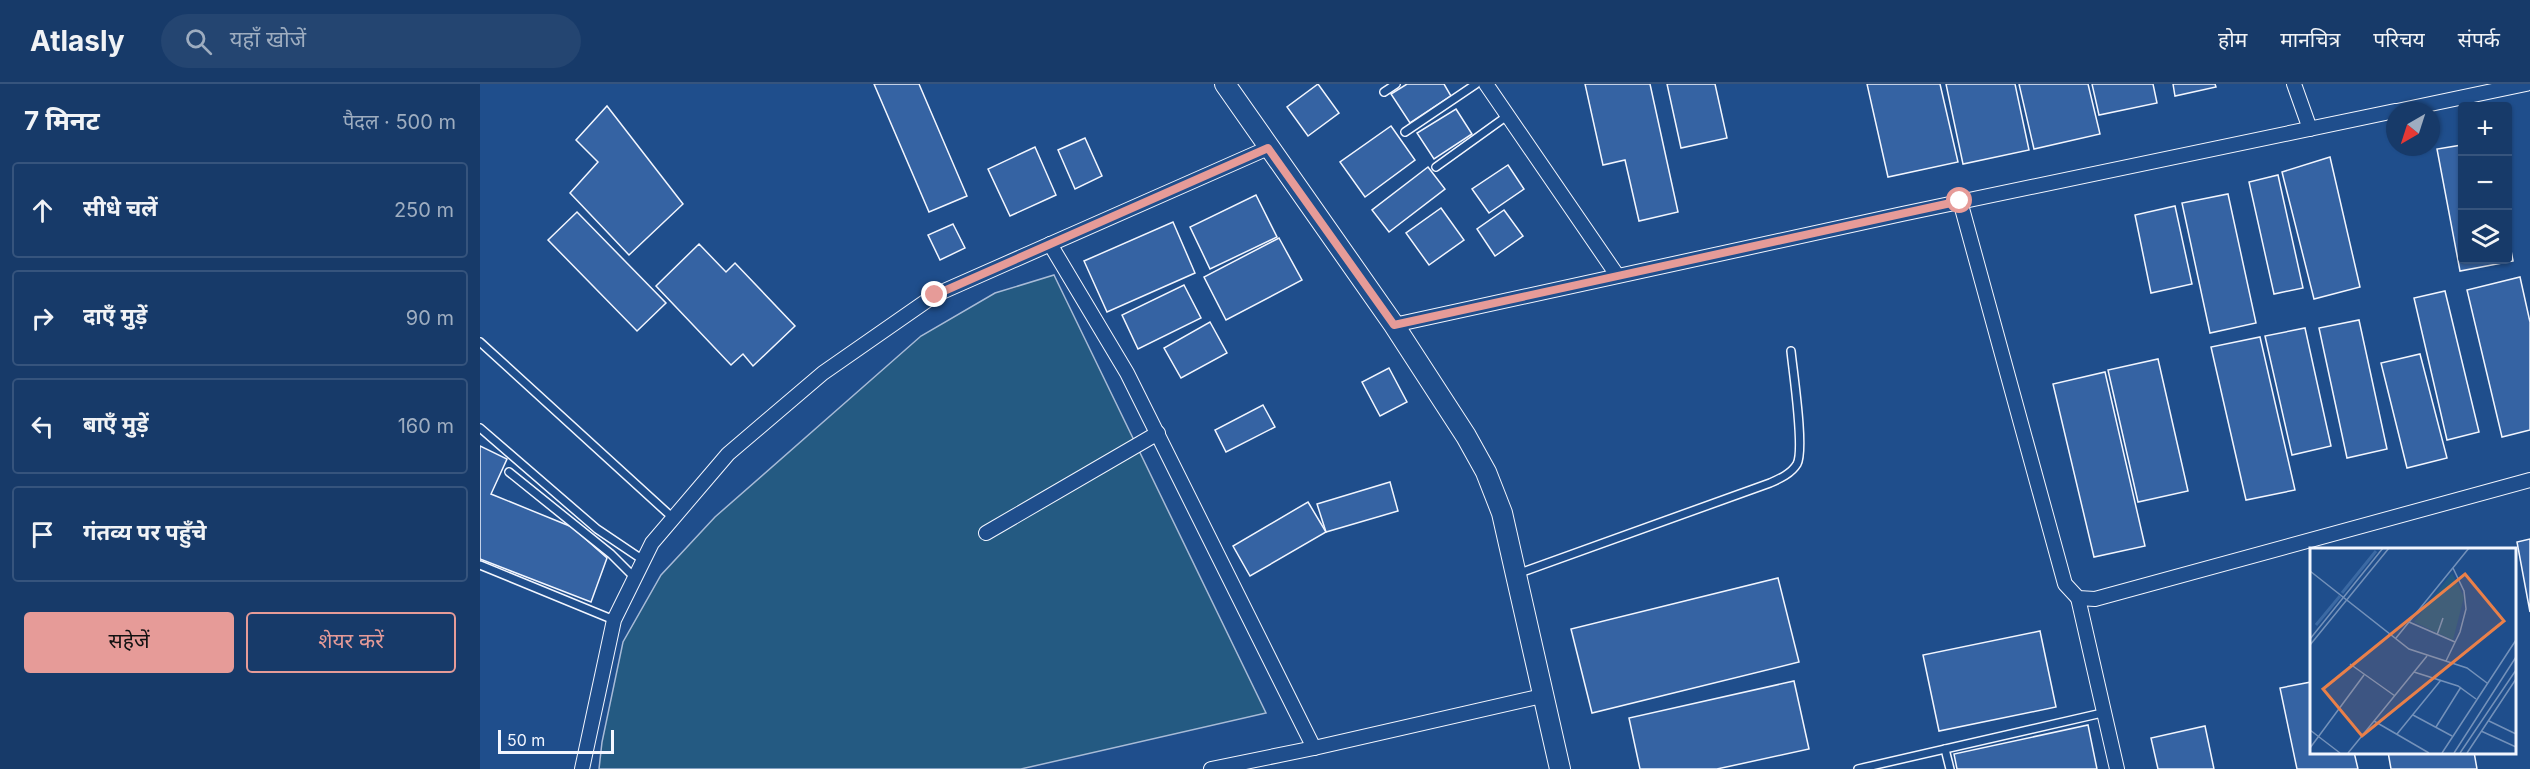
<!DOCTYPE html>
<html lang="hi">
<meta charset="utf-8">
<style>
body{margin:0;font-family:Inter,"Noto Sans Devanagari",sans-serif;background:#244571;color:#f1f3f6}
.controls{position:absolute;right:18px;top:18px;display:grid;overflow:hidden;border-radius:6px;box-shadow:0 2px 4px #0004}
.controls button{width:54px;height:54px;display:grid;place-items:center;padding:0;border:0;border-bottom:2px solid #36547d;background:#173a69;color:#f1f3f6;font:30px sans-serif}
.compass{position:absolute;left:1906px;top:18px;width:54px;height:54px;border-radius:50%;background:#173a69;box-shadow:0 2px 4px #0004;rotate:219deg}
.scale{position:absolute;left:18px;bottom:15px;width:116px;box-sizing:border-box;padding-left:6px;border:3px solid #f2f6ff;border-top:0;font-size:16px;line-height:21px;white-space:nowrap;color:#f2f6ff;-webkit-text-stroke:4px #1f4e8c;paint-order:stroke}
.stop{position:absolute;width:18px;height:18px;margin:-14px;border:4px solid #e69b98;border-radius:50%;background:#fff}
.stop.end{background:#e69b98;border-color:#fff;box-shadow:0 2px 6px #0008}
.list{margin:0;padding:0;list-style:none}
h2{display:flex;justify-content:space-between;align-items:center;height:78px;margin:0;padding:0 24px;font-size:26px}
h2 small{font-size:20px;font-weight:400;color:#9eadc0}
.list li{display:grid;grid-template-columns:39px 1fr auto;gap:18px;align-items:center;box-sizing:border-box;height:96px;margin:0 12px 12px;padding:0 12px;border:2px solid #36547d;border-radius:6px}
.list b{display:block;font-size:22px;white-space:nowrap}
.list em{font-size:20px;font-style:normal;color:#9eadc0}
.actions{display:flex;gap:12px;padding:18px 24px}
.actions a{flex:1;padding:14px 0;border:2px solid #e69b98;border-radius:6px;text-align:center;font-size:21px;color:#e69b98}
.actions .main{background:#e69b98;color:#111}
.icon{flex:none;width:33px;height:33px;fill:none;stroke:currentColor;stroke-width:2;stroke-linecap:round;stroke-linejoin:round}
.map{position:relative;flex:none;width:2050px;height:685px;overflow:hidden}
header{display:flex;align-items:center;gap:36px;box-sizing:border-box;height:84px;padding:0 30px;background:#173a69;border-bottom:2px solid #36547d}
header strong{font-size:28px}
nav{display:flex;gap:33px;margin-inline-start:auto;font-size:21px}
.search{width:420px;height:54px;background:#244571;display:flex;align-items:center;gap:15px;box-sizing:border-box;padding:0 21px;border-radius:33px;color:#9eadc0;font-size:22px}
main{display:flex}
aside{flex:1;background:#173a69}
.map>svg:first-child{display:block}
</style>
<header>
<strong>Atlasly</strong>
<div class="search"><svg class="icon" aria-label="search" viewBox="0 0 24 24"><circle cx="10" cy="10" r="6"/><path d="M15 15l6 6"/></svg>यहाँ खोजें</div>
<nav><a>होम</a><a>मानचित्र</a><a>परिचय</a><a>संपर्क</a></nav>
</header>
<main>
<aside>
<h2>7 मिनट<small>पैदल · 500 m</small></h2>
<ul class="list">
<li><svg class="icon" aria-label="ahead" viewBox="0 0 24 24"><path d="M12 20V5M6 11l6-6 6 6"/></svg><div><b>सीधे चलें</b></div><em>250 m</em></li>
<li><svg class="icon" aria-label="right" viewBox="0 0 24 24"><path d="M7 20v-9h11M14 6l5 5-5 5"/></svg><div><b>दाएँ मुड़ें</b></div><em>90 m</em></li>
<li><svg class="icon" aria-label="left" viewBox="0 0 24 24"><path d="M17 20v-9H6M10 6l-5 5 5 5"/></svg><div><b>बाएँ मुड़ें</b></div><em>160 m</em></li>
<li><svg class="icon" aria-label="arrive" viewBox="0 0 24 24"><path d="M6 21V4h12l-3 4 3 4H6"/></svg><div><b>गंतव्य पर पहुँचे</b></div></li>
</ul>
<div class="actions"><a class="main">सहेजें</a><a>शेयर करें</a></div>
</aside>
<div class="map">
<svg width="2050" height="685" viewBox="0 0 2050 685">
<rect width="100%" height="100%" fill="#1f4e8c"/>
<!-- green -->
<polygon fill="#245a82" stroke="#a8bbd7" stroke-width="1.5" points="574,191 786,629 541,685 119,685 122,658 143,558 181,491 235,433 441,252 515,209"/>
<!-- building -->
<g fill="#3563a3" stroke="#f2f6ff" stroke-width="1.5">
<polygon points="394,0 439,0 487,112 449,128"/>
<polygon points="838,0 859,29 828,52 807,23"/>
<polygon points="927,0 964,0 971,12 930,39 911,10"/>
<polygon points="1105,0 1170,0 1198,128 1159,137 1145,76 1123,81"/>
<polygon points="1187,0 1235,0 1247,54 1201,64"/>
<polygon points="1387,0 1460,0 1478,78 1408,93"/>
<polygon points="1466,0 1535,0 1549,66 1483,80"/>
<polygon points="1539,0 1608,0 1620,50 1554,65"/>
<polygon points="1612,0 1673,0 1677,19 1619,31"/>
<polygon points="1693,0 1735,0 1736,3 1695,12"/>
<polygon points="127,22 203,120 149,171 90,109 118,78 96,56"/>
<polygon points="976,25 992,50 954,75 937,49"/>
<polygon points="911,42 935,76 885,113 860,78"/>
<polygon points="605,54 622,92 595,105 578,66"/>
<polygon points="1982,61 1982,176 2028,176 2028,151 2033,177 1980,187 1957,65"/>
<polygon points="555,63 576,111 530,132 508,85"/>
<polygon points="1850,73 1880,203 1834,215 1802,88"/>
<polygon points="1028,81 1044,105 1009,129 992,105"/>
<polygon points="948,83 965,105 909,148 892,126"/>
<polygon points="1798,91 1823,204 1794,210 1769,98"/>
<polygon points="1748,110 1776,239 1730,249 1702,119"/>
<polygon points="776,111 797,153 730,185 710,143"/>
<polygon points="1695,122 1712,200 1671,209 1655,131"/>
<polygon points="961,124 984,156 949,181 926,149"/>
<polygon points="1024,126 1043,152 1015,172 997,145"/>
<polygon points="97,128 186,219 157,247 68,156"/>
<polygon points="693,138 715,189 627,228 604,177"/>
<polygon points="473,140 485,164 460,176 448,151"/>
<polygon points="799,154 822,196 746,236 724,193"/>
<polygon points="219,160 246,188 255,179 315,242 273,282 263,270 251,281 176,202"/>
<polygon points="2040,193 2050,238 2050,346 2022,353 1987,206"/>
<polygon points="704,201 721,234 658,265 642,231"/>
<polygon points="1965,207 1999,348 1967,356 1934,214"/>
<polygon points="1879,236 1907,365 1867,374 1839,244"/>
<polygon points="730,238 747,269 701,294 684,264"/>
<polygon points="1825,244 1851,362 1812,371 1785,252"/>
<polygon points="1780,253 1815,406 1766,416 1731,263"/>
<polygon points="1940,270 1967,374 1927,384 1901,279"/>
<polygon points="1678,275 1708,407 1658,418 1628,286"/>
<polygon points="909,284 927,318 900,332 882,298"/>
<polygon points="1625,288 1665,462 1614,473 1573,300"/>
<polygon points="783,321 795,343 746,368 735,346"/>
<polygon points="0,362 27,375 11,410 92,443 127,474 111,518 0,475"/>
<polygon points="910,398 918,427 846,448 837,420"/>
<polygon points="828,418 846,448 770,492 753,462"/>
<polygon points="2050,455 2050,528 2037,458"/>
<polygon points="1298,494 1319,578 1112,629 1091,545"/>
<polygon points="1560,547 1576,623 1459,647 1443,571"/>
<polygon points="1314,597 1329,665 1237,685 1160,685 1149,634"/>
<polygon points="1831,598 1831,668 1874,668 1878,685 1817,685 1800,604"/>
<polygon points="1608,641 1617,685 1477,685 1474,670"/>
<polygon points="1725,642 1734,685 1678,685 1671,654"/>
<polygon points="1908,668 1994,668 1997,685 1911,685"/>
</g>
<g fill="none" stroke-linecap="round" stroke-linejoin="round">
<defs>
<g id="lane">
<polyline points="904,8 916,0"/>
<polyline points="925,48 996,0"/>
<polyline points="956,83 1027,32"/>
<polyline points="0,258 193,434"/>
<polyline points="0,344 117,445 163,476"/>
<polyline points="29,388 131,470 155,494"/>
<polyline points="0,481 134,536"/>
<path d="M1037,490l253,-91c9,-4 21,-9 27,-19 8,-15 -4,-92 -6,-113"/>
<polyline points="1465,665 1470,685"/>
<polyline points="1378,685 1622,629"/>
</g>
<g id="street">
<polyline points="1006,0 1137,191"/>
<polyline points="1814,0 1830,45"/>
<polyline points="1917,27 2046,0"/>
<polyline points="1480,117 1585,500 1598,514 1615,515 2050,396"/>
<polyline points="570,160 647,289 834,664"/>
<polyline points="914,241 1422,130 1915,27"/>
<polyline points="506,449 678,349"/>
<polyline points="1598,514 1637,685"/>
<polyline points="102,685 134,536 172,459 248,370 343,289 455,211 788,64"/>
<polyline points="731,685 834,664 1062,612"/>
</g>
<polyline id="secondary" points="745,0 914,241 986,352 1006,388 1022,429 1080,685"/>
</defs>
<!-- lane casing -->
<use href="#lane" stroke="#f2f6ff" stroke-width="10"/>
<!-- street casing -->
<use href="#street" stroke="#f2f6ff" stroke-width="16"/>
<!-- secondary casing -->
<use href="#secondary" stroke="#f2f6ff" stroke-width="22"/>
<!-- lane -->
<use href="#lane" stroke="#1f4e8c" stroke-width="7"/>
<!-- street -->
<use href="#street" stroke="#1f4e8c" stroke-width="14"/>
<!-- secondary -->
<use href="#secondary" stroke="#1f4e8c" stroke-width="20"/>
</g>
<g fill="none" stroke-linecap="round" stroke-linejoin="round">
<!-- route -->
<polyline stroke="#e69b98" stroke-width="8" points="455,211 788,64 914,241 1480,117"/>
</g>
<!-- overview -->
<g transform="translate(1830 464)">
<rect width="206" height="206" fill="#1f4e8c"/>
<path d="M142,25l12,24 -11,43 -39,-18z" fill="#245a82"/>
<path fill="none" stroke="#3b69a3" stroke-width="3" d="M32,45l34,-42M6,77l24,-29"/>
<path fill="none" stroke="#7391ba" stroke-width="1.5" d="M0,23l99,78 58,19 20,15M99,74l46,20M127,87l6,-17M86,90l73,-90M0,91l73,-91M0,97l79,-97M136,113l14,-29 6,-23 -2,-18 -11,-23M40,116l45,32M104,124l44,14 18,13M103,167l39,21M64,173l55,32M179,173l27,13M126,179l25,-40M0,182l30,23M171,183l35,16M87,186l44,-54M0,200l54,-73M38,205l79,-97M132,205l74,-113M144,205l62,-96M150,205l56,-83M157,205l49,-74"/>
<path fill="#ea8049" fill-opacity="0.15" stroke="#ea8049" stroke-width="3" d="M155,26l39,47 -142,115 -39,-47z"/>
<rect width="206" height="206" fill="none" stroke="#f2f6ff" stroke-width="3"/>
</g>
</svg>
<div class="controls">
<button>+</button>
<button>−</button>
<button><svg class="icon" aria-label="layers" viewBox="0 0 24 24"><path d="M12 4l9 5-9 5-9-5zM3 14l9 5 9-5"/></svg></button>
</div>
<svg class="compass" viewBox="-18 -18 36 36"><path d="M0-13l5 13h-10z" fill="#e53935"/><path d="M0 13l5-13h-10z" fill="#9eadc0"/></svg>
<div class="scale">50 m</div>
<div class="stop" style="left:1480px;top:117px"></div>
<div class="stop end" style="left:455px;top:211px"></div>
</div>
</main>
